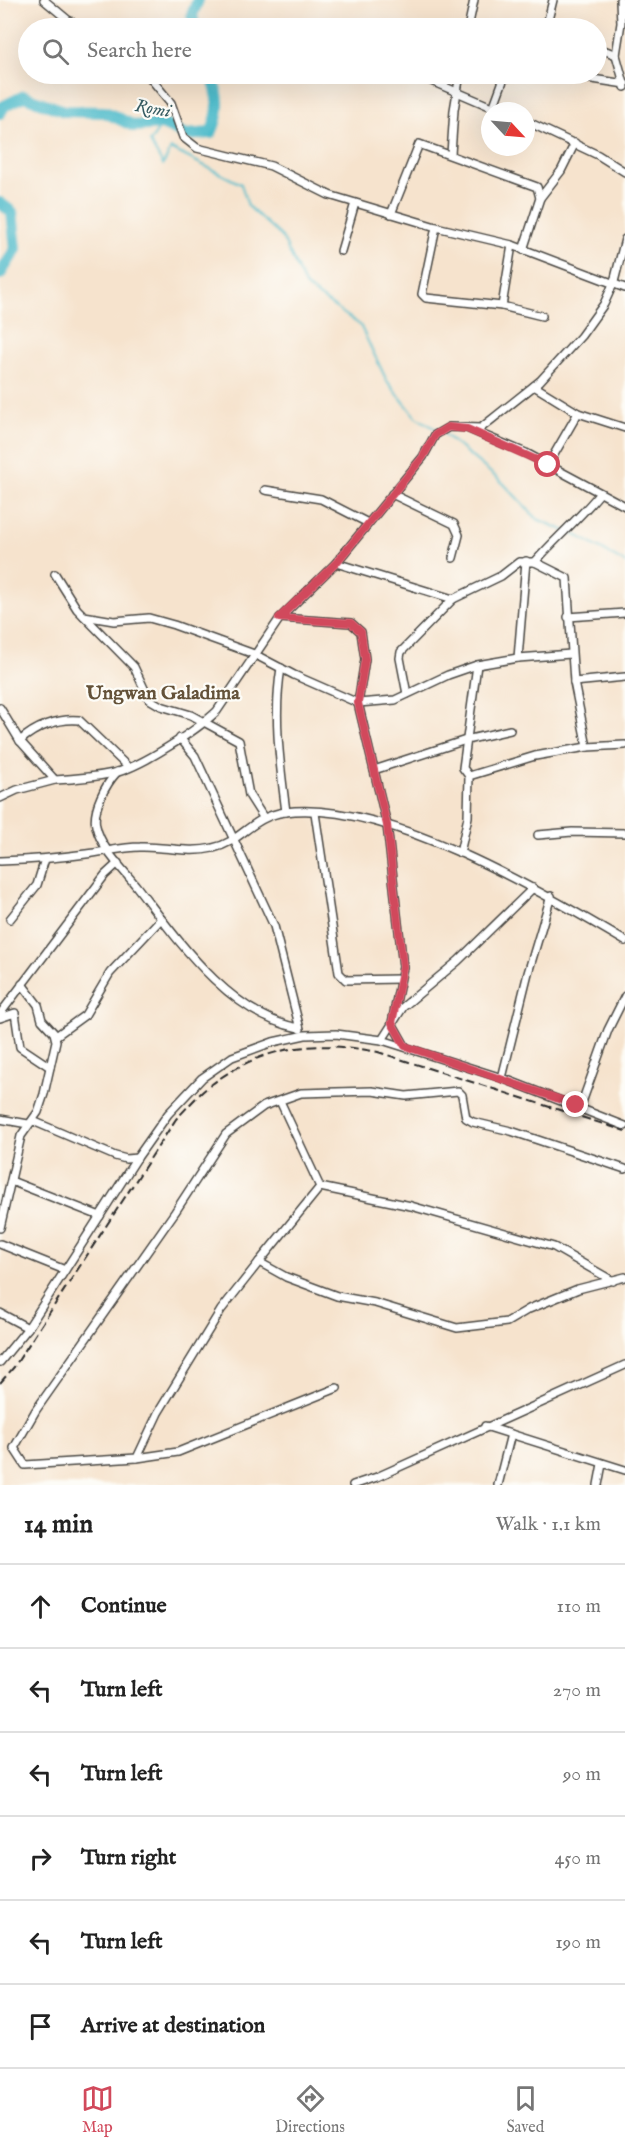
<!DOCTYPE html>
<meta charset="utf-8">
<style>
body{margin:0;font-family:"IM FELL English",serif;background:#f6f6f6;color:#222}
.compass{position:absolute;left:481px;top:102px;width:54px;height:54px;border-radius:50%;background:#fff;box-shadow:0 6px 24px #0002;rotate:116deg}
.stop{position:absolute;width:18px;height:18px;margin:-14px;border:4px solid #d1495b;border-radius:50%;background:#fff}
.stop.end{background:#d1495b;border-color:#fff;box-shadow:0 2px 6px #0008}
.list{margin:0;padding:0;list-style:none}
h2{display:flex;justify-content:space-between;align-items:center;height:78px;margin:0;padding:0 24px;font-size:26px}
h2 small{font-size:20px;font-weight:400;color:#767676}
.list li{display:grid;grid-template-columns:39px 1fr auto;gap:18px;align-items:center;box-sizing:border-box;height:84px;padding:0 24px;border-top:2px solid #e0e0e0}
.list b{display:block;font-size:22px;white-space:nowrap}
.list em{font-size:20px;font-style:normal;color:#767676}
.icon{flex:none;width:33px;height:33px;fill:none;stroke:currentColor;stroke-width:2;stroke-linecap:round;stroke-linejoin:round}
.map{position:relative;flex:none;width:625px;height:1485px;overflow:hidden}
.search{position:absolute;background:#fff;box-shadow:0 6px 24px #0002;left:18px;right:18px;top:18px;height:66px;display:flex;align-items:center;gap:15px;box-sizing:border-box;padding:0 21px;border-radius:33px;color:#767676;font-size:22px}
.sheet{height:582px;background:#fff}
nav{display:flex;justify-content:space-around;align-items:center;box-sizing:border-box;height:84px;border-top:2px solid #e0e0e0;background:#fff;font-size:16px;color:#767676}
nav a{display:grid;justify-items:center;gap:3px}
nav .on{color:#d1495b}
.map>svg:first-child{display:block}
</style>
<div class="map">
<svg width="625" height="1485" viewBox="0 0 625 1485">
<rect width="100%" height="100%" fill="#fdfcf7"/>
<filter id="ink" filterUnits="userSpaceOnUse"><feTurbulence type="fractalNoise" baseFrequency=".0167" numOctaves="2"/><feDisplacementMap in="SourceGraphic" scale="12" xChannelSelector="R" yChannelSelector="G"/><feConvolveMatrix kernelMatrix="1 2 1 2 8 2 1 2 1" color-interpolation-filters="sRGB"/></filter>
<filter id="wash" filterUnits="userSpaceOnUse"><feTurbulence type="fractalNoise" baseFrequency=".008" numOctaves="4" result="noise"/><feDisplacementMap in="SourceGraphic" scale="24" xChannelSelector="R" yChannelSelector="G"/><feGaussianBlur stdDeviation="1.35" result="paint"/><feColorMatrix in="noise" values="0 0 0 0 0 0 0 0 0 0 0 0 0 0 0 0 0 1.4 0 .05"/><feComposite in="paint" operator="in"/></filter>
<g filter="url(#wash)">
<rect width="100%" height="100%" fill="#f6e3cd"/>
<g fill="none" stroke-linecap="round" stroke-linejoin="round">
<!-- stream -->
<g stroke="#4fbbca" stroke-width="2">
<polyline points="162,124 150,142 163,165 171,149 241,184 248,206 282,237 306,287 360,325 387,381 416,417 439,431"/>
<polyline points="444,434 503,483 537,519 580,537 625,563"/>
</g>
<!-- river -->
<g stroke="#4fbbca" stroke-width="12">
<polyline points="195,28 192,15 198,0"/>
<path d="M0,113l4,-7 20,-10 40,15 41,1 29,14 28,-2 24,11 25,-2c10,-22 9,-37 0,-59"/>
<polyline points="0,203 12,212 16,249 0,274"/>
</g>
</g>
</g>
<g filter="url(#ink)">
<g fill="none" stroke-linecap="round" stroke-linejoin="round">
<defs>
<g id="minor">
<polyline points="44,0 68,20 84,28"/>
<polyline points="620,0 621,23 616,55 625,87"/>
<polyline points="468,28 474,0"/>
<polyline points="546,28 553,0"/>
<polyline points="596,47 616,55"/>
<polyline points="147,74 171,103 183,137 197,148 271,166 329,195 436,227 512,245 625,288"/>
<polyline points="415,74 501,111"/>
<polyline points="560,74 625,84"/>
<polyline points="493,108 504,78 530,74"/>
<polyline points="526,121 598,155 625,172"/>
<polyline points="451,154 454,110 460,74"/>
<polyline points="391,214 419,144 537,187 540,198"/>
<polyline points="436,227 422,294 426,298 502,306 542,316"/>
<polyline points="523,250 540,198 561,171 575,143"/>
<polyline points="341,251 355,203"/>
<polyline points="502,306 512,245"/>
<polyline points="534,386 578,413 625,428"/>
<polyline points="469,429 526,453 625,506"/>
<polyline points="548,465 578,413"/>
<polyline points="265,490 321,499 368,523"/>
<polyline points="392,494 454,524 459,535 453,558"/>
<path d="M535,562c21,-24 45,-44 65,-69"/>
<polyline points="336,563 453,599 501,576 519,562 535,562 567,578 574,682 587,747"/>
<polyline points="55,574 77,609 134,667 149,699 161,706 191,715 239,741 249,795 263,817"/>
<polyline points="84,616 114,621 149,618 174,625 254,654 294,675 358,703 395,700 448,675 477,665 518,658 571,654"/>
<polyline points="568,617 625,613"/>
<polyline points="280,618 351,623 361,632 365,659 358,703 387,825 403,967 392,1023 405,1046"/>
<polyline points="518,658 526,561"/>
<path d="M281,668c-8,48 -1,96 5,144"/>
<polyline points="574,682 625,677"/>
<polyline points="407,694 400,658 401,652 453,599"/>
<path d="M0,708l20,33 35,39c20,-1 40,-3 59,-7 27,-6 83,-43 103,-62l63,-93 56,-55 87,-106 12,-22 14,-8 32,1 59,-47 41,-45 23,-32 10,-22 11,-43"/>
<polyline points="180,738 195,756 274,926 300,1029"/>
<path d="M20,741c15,-14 38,-23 59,-21l49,47"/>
<polyline points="374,770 466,740 510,730"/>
<path d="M117,772c-11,12 -25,37 -21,54 5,23 27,43 41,61 40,52 93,129 162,141"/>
<polyline points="469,776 535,756 587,747 625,745"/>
<polyline points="0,798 17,790 55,780"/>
<polyline points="315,813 339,973 346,980 400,979"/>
<polyline points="538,835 572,832 625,833"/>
<polyline points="460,853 468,817 469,776 463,768 477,665"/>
<path d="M0,861c29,-1 57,-3 86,-7 18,-2 37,-7 54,-7 25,-1 48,7 73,1 29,-6 37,-31 72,-36 99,-13 256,79 340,129"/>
<polyline points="10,919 37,885 45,859"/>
<polyline points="0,1014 105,875 118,863"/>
<polyline points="0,1018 15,1013 20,1047 50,1067"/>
<polyline points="56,1036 85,1015 110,973 160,920"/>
<polyline points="382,1040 403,1007 458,961 533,888"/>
<polyline points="502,1078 528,973 551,896"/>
<polyline points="280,1101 320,1187"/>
<polyline points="580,1108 608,1030 625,996"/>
<polyline points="0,1119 28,1124"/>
<polyline points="33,1121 115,1156 126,1159 137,1158"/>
<polyline points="625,1169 511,1131 473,1122 466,1118 462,1095 458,1091 406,1096 372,1091 301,1093 264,1106 226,1134 175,1212 36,1410 14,1448 25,1465 137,1458 158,1413 221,1310 259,1262 286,1277 337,1296 375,1303 457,1328 507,1322 529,1309 578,1289 625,1277"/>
<polyline points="11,1181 100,1216"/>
<polyline points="320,1187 411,1206 554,1247 613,1281"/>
<polyline points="0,1228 21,1136 38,1112 44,1094 56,1041 54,1033 42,1020 38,1005 22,984"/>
<polyline points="0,1244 65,1270"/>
<polyline points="259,1262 320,1187"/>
<polyline points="0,1313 28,1328"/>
<polyline points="0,1362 28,1328 137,1158 168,1114 202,1078 232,1057 273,1042 305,1035 336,1034 382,1040 502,1078 625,1126"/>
<polyline points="485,1426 625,1470"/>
<polyline points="137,1458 178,1452 337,1388"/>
<polyline points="353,1485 377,1477 625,1365"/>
<polyline points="498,1485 511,1434"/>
<polyline points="598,1485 602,1464"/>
</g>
</defs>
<!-- minor casing -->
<use href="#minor" stroke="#494743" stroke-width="10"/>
<!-- minor -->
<use href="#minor" stroke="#fff" stroke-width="7"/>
<!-- rail -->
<path stroke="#2b2b2b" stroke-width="2" stroke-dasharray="9 4.5" stroke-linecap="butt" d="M0,1383l14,-16 162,-248c12,-12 23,-26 36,-35 52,-39 105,-44 166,-32l247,79"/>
</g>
</g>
<g fill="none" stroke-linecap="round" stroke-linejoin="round" filter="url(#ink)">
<!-- route -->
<polyline stroke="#d1495b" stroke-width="8" points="548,465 467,429 448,427 435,435 423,457 336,563 279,618 351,623 361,632 365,659 358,703 387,825 403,967 392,1023 405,1046 576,1105"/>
</g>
<g text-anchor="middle" stroke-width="4.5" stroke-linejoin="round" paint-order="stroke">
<!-- water labels -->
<g font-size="18" font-style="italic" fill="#385d63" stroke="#fdfcf7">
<text transform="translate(153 108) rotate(10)" y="6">Romi</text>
</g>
<!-- quarter labels -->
<g font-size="20" font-weight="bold" fill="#645239" stroke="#fdfcf7">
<text x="163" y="699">Ungwan Galadima</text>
</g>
</g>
</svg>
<svg class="compass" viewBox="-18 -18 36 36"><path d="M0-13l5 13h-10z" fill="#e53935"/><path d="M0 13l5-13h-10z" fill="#767676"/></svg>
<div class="stop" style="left:548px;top:465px"></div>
<div class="stop end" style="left:576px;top:1105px"></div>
<div class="search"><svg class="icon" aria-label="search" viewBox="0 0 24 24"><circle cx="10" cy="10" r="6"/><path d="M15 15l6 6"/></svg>Search here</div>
</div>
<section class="sheet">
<h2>14 min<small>Walk · 1.1 km</small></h2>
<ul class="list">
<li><svg class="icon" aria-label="ahead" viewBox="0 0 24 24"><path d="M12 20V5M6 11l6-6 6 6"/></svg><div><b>Continue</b></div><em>110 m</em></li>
<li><svg class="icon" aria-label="left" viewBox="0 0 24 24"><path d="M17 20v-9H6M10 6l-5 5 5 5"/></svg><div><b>Turn left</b></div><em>270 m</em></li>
<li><svg class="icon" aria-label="left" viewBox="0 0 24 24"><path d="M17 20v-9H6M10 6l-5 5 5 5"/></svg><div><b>Turn left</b></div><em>90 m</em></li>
<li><svg class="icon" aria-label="right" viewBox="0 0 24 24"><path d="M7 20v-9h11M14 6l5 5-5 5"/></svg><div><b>Turn right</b></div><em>450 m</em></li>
<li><svg class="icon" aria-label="left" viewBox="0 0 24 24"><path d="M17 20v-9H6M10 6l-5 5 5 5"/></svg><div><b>Turn left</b></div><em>190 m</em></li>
<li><svg class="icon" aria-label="arrive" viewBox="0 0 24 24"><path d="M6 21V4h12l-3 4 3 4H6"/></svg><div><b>Arrive at destination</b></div></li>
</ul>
</section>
<nav>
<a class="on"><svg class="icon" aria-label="map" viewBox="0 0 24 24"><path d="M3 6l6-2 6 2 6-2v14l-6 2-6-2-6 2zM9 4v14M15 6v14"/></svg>Map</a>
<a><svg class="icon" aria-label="directions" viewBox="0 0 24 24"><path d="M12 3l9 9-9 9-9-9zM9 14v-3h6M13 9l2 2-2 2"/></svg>Directions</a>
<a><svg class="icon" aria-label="saved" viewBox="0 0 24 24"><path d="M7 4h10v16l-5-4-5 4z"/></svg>Saved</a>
</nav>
